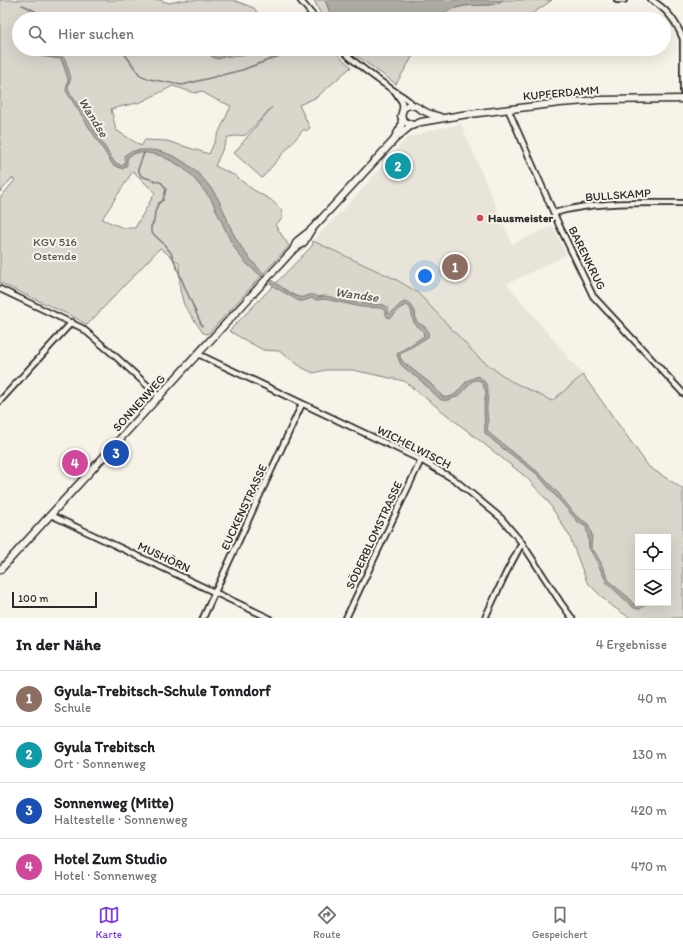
<!DOCTYPE html>
<html lang="de">
<meta charset="utf-8">
<style>
body{margin:0;font-family:Itim,sans-serif;background:#f6f6f6;color:#202124}
.controls{position:absolute;right:12px;bottom:12px;display:grid;overflow:hidden;border-radius:0px;box-shadow:0 4px 16px #0002}
.controls button{width:36px;height:36px;display:grid;place-items:center;padding:0;border:0;border-bottom:1px solid #e0e0e0;background:#fff;color:#202124;font:20px sans-serif}
.scale{position:absolute;left:12px;bottom:10px;width:85px;box-sizing:border-box;padding-left:4px;border:2px solid #2b2b2b;border-top:0;font-size:11px;line-height:14px;white-space:nowrap;color:#2b2b2b;-webkit-text-stroke:3px #f7f3e8;paint-order:stroke}
.you{position:absolute;left:425px;top:276px;width:14px;height:14px;margin:-10px;border:3px solid #fff;border-radius:50%;background:#1a73e8;box-shadow:0 0 0 6px #1a73e833}
.badge{display:grid;place-items:center;width:26px;height:26px;border-radius:50%;background:#7c3aed;color:#fff;font-size:13px;font-weight:700}
.pin{position:absolute;translate:-50% -50%;border:2px solid #fff;box-shadow:0 1px 4px #0006}
.list{margin:0;padding:0;list-style:none}
h2{display:flex;justify-content:space-between;align-items:center;height:52px;margin:0;padding:0 16px;font-size:17px}
h2 small{font-size:13px;font-weight:400;color:#757577}
.list li{display:grid;grid-template-columns:26px 1fr auto;gap:12px;align-items:center;box-sizing:border-box;height:56px;padding:0 16px;border-top:1px solid #e0e0e0}
.list b{display:block;font-size:15px;white-space:nowrap}
.list p{margin:0;font-size:13px;white-space:nowrap;color:#757577}
.list em{font-size:13px;font-style:normal;color:#757577}
.icon{flex:none;width:22px;height:22px;fill:none;stroke:currentColor;stroke-width:2;stroke-linecap:round;stroke-linejoin:round}
.map{position:relative;flex:none;width:683px;height:618px;overflow:hidden}
.search{position:absolute;background:#fff;box-shadow:0 4px 16px #0002;left:12px;right:12px;top:12px;height:44px;display:flex;align-items:center;gap:10px;box-sizing:border-box;padding:0 14px;border-radius:22px;color:#757577;font-size:15px}
.sheet{height:276px;background:#fff}
nav{display:flex;justify-content:space-around;align-items:center;box-sizing:border-box;height:56px;border-top:1px solid #e0e0e0;background:#fff;font-size:11px;color:#757577}
nav a{display:grid;justify-items:center;gap:2px}
nav .on{color:#7c3aed}
.map>svg:first-child{display:block}
</style>
<div class="map">
<svg width="683" height="618" viewBox="0 0 683 618">
<rect width="100%" height="100%" fill="#f7f3e8"/>
<filter id="ink" filterUnits="userSpaceOnUse"><feTurbulence type="fractalNoise" baseFrequency=".025" numOctaves="2"/><feDisplacementMap in="SourceGraphic" scale="8" xChannelSelector="R" yChannelSelector="G"/><feConvolveMatrix kernelMatrix="1 2 1 2 8 2 1 2 1" color-interpolation-filters="sRGB"/></filter>
<g filter="url(#ink)">
<!-- built -->
<polygon fill="#e8e4da" points="461,124 512,244 553,226 566,255 507,284 583,375 552,401 509,380 479,358 417,292 395,279 313,241 357,195 406,139 431,130"/>
<!-- green -->
<g fill="#dad6cc" stroke="#82807c" fill-rule="evenodd">
<path d="M0,0h160l9,3 14,-3h50l21,8 8,11h-243v30h154l1,2 15,2c6,-5 13,-5 20,-3l1,4 11,4c6,-4 14,0 22,-3l2,-6h87l19,18 -34,30 -18,8 11,23 -4,3 -2,-2 -42,49 -28,-25 38,-46 -26,28 -18,2 -13,29 19,9 18,14 19,11 10,9 2,9 -8,7 14,21 -81,88 -5,-1 -19,-28 -4,-15 -1,-27 -19,-15 -73,77 -11,-7 -76,-35v-85l15,-18 -3,-2 -12,14zM173,86l22,7 6,-2 12,7 18,8 -22,48 -42,-13 -22,-1 -4,6 -25,-16 -5,-21 30,-7zM133,171l22,22 -20,35h-12l-21,-9z"/>
<polygon points="314,0 325,0 330,13 329,17 331,19 323,19"/>
<path d="M503,0h49l-27,19h-91c7,-5 16,-10 26,-12 14,-4 30,2 43,-7z"/>
<polygon points="347,49 417,49 396,84"/>
<path d="M313,241l82,38 22,13 62,66 30,22 43,21 31,-26 66,92 34,22v129h-53l-21,-14 -22,-22 -18,-47 -22,-35 -21,-23 -122,-96 -51,-11h-27l-13,3 -10,-5 -24,-17 -16,-1 -34,-19 83,-85zM638,537h30v66h-30z"/>
</g>
<!-- water -->
<g fill="#afaca4" stroke="#7a7874">
<path d="M325,0h178c-13,9 -29,3 -43,7 -10,2 -19,7 -26,12h-103l-2,-2 1,-5z"/>
<path d="M34,49h3c5,8 17,7 26,8l2,2 6,19 -3,8 1,5 11,17 5,6 29,48 8,4 3,-3v-8c5,-4 12,-5 18,-5 28,-2 54,18 70,41 12,16 15,37 27,54 9,14 25,32 40,41 6,4 17,13 24,11 3,-1 6,-3 9,-2 2,0 3,1 5,2 2,0 4,-1 6,-1 6,0 12,3 18,4 14,4 28,4 42,5l3,2 2,7c8,-4 10,-13 20,-12l6,9 1,10c6,5 14,6 12,16l-28,17v3l3,5 27,21 13,14c12,2 16,-8 23,-15 4,-3 7,-4 12,-6 15,9 8,21 9,35 0,7 2,12 0,19l3,4 48,38 21,22 17,22 12,8 4,11 -1,11 9,15 8,18 4,5 16,13 6,8 13,-2 -7,6 -6,-1 -27,-25 -12,-25 -6,-10 -1,-12 -2,-9 -8,-5 -41,-48 -41,-31 -11,-10 -1,-28 2,-13 -5,-11c-9,-4 -12,4 -17,10 -5,5 -16,11 -23,9l-21,-20 -19,-15 -4,-10 1,-2 26,-17c0,-9 -10,-9 -11,-16 -2,-7 0,-10 -6,-15l-7,3 -6,7 -4,3 -3,-1 -2,-6 -4,-3 -20,-1 -36,-8 -9,1 -4,-2 -9,3h-4l-23,-13 -28,-23 -9,-10 -9,-15 -19,-41 -20,-24 -9,-8 -20,-11 -14,-3h-12l-7,3 -2,4v5l-4,4 -10,-4 -47,-74 2,-12 -6,-18 -2,-2 -21,-3z"/>
<polygon points="205,49 245,49 243,55 232,57 226,56 218,59 212,57 209,50"/>
</g>
<g fill="none" stroke-linecap="round" stroke-linejoin="round">
<!-- stream -->
<g stroke="#7a7874" stroke-width="1.5">
<polyline points="22,5 25,6 50,19"/>
<polyline points="121,49 140,75 149,79 182,85 242,70 298,49"/>
<polyline points="144,153 138,169 141,176 162,183 166,189 163,200 158,204 155,212 154,222 151,226 151,232 163,243 171,253 186,290 202,326"/>
</g>
<defs>
<g id="minor">
<polyline points="300,0 316,19"/>
<polyline points="617,0 624,0"/>
<path d="M651,0c15,8 26,23 32,39v53"/>
<path d="M341,49c15,15 34,29 52,41 7,5 14,8 20,15"/>
<polyline points="396,93 402,102 403,109"/>
<polyline points="508,109 559,225 593,296 683,393"/>
<path d="M554,213c40,-12 88,-10 129,-10"/>
<polyline points="0,289 82,328 114,355 160,397"/>
<polyline points="198,354 421,460 455,480 501,518 522,543 561,603 572,618"/>
<polyline points="0,401 72,322"/>
<polyline points="51,515 269,618"/>
<polyline points="203,618 302,404"/>
<polyline points="346,618 421,460"/>
<polyline points="485,618 506,573 522,543"/>
</g>
<g id="tertiary">
<path d="M413,125l-8,-3 -4,-6 2,-7c8,-8 13,-2 21,2 5,3 10,4 16,6"/>
<polyline points="395,137 401,127 402,119"/>
<polyline points="293,250 297,241 311,230 395,139 409,127 421,122 462,115 560,103 599,100 683,99"/>
<polyline points="0,570 293,250 304,242 311,230"/>
</g>
</defs>
<!-- minor casing -->
<use href="#minor" stroke="#2b2b2b" stroke-width="8"/>
<!-- tertiary casing -->
<use href="#tertiary" stroke="#2b2b2b" stroke-width="9"/>
<!-- minor -->
<use href="#minor" stroke="#f7f3e8" stroke-width="4.5"/>
<!-- tertiary -->
<use href="#tertiary" stroke="#f7f3e8" stroke-width="6"/>
</g>
</g>
<!-- markers -->
<circle fill="#d1495b" stroke="#f7f3e8" stroke-width="1.5" cx="480" cy="218" r="4"/>
<g text-anchor="middle" stroke-width="4" stroke-linejoin="round" paint-order="stroke">
<!-- street labels -->
<g font-size="12" fill="#2b2b2b" stroke="#f7f3e8">
<text transform="translate(561 93) rotate(-5)" y="4">KUPFERDAMM</text>
<text transform="translate(618 195) rotate(-4)" y="4">BULLSKAMP</text>
<text transform="translate(587 258) rotate(64)" y="4">BARENKRUG</text>
<text transform="translate(139 403) rotate(-48)" y="4">SONNENWEG</text>
<text transform="translate(414 447) rotate(27)" y="4">WICHELWISCH</text>
<text transform="translate(244 507) rotate(-65)" y="4">EUCKENSTRASSE</text>
<text transform="translate(374 535) rotate(-65)" y="4">SÖDERBLOMSTRASSE</text>
<text transform="translate(164 557) rotate(25)" y="4">MUSHÖRN</text>
</g>
<!-- poi labels -->
<g font-size="12" font-weight="bold" fill="#2b2b2b" stroke="#f7f3e8" text-anchor="start">
<text x="488" y="222">Hausmeister</text>
</g>
<!-- park labels -->
<g font-size="12" fill="#575653" stroke="#f7f3e8">
<text x="55" y="246">KGV 516<tspan x="55" dy="14">Ostende</tspan></text>
</g>
<!-- water labels -->
<g font-size="13" font-style="italic" fill="#53524f" stroke="#f7f3e8">
<text transform="translate(94 117) rotate(58)" y="5">Wandse</text>
<text transform="translate(357 294) rotate(8)" y="5">Wandse</text>
</g>
</g>
</svg>
<div class="controls">
<button><svg class="icon" aria-label="locate" viewBox="0 0 24 24"><circle cx="12" cy="12" r="6"/><path d="M12 2v4M12 18v4M2 12h4M18 12h4"/></svg></button>
<button><svg class="icon" aria-label="layers" viewBox="0 0 24 24"><path d="M12 4l9 5-9 5-9-5zM3 14l9 5 9-5"/></svg></button>
</div>
<div class="scale">100 m</div>
<div class="you"></div>
<div class="pin badge" style="left:455px;top:267px;background:#8d6e63">1</div>
<div class="pin badge" style="left:398px;top:166px;background:#0f9aa8">2</div>
<div class="pin badge" style="left:116px;top:453px;background:#1a4fb4">3</div>
<div class="pin badge" style="left:75px;top:463px;background:#d1479c">4</div>
<div class="search"><svg class="icon" aria-label="search" viewBox="0 0 24 24"><circle cx="10" cy="10" r="6"/><path d="M15 15l6 6"/></svg>Hier suchen</div>
</div>
<section class="sheet">
<h2>In der Nähe<small>4 Ergebnisse</small></h2>
<ul class="list">
<li><span class="badge" style="background:#8d6e63">1</span><div><b>Gyula-Trebitsch-Schule Tonndorf</b><p>Schule</p></div><em>40 m</em></li>
<li><span class="badge" style="background:#0f9aa8">2</span><div><b>Gyula Trebitsch</b><p>Ort · Sonnenweg</p></div><em>130 m</em></li>
<li><span class="badge" style="background:#1a4fb4">3</span><div><b>Sonnenweg (Mitte)</b><p>Haltestelle · Sonnenweg</p></div><em>420 m</em></li>
<li><span class="badge" style="background:#d1479c">4</span><div><b>Hotel Zum Studio</b><p>Hotel · Sonnenweg</p></div><em>470 m</em></li>
</ul>
</section>
<nav>
<a class="on"><svg class="icon" aria-label="map" viewBox="0 0 24 24"><path d="M3 6l6-2 6 2 6-2v14l-6 2-6-2-6 2zM9 4v14M15 6v14"/></svg>Karte</a>
<a><svg class="icon" aria-label="directions" viewBox="0 0 24 24"><path d="M12 3l9 9-9 9-9-9zM9 14v-3h6M13 9l2 2-2 2"/></svg>Route</a>
<a><svg class="icon" aria-label="saved" viewBox="0 0 24 24"><path d="M7 4h10v16l-5-4-5 4z"/></svg>Gespeichert</a>
</nav>
